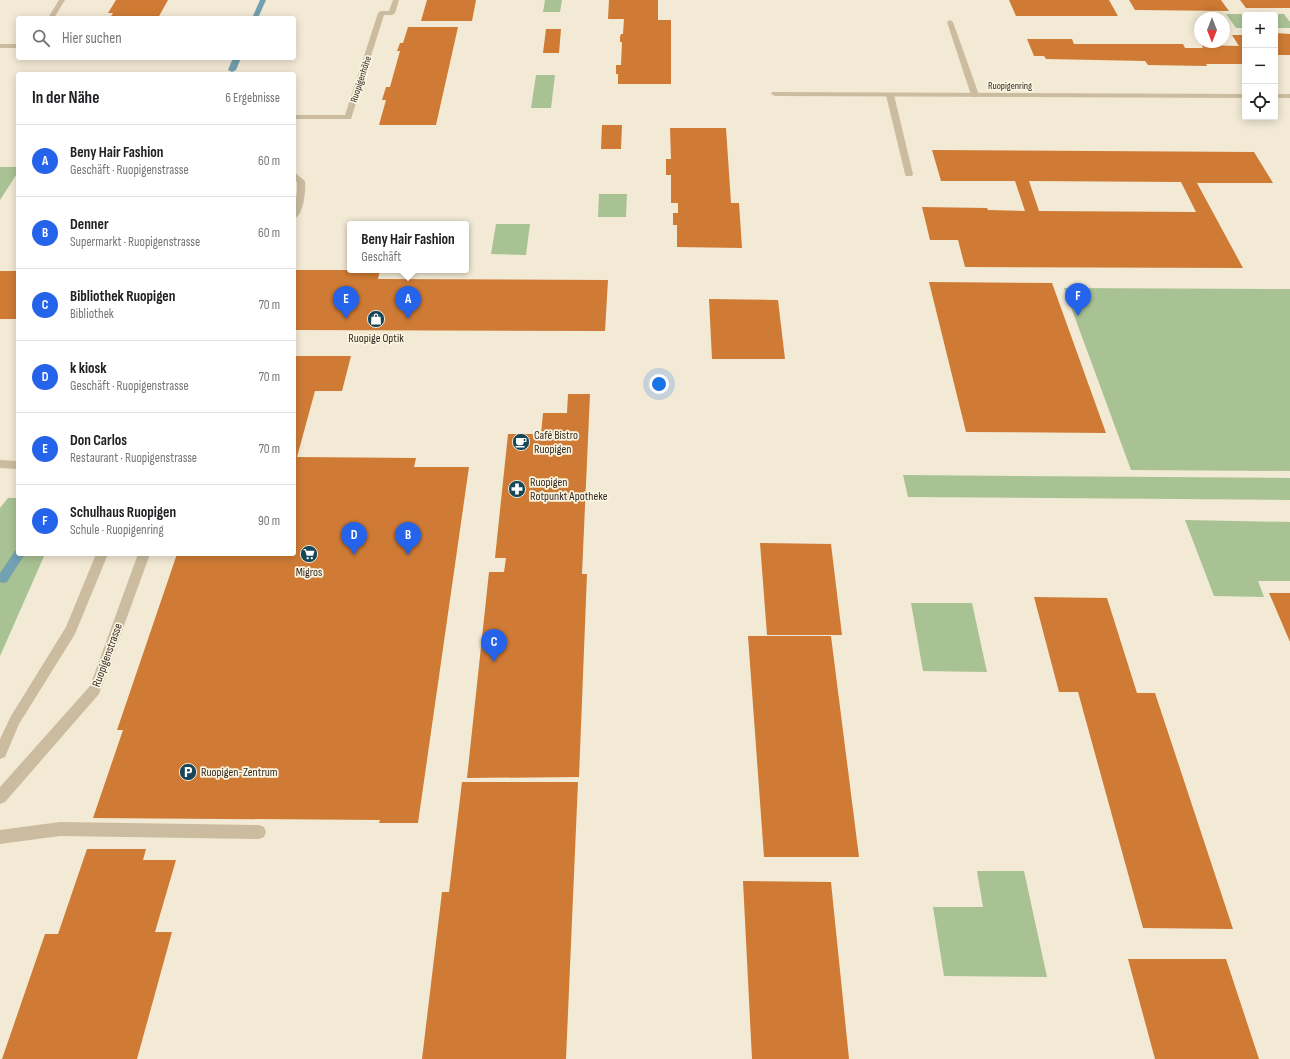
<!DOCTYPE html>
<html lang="de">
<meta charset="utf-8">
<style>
body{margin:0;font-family:"Sofia Sans Condensed",sans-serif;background:#f2f2f2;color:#202124}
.controls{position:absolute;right:12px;top:12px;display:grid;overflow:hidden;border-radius:4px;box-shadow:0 2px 10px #0003}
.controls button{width:36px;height:36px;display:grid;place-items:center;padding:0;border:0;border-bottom:1px solid #e0e0e0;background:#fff;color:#202124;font:20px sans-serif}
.compass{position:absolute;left:1194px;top:12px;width:36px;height:36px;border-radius:50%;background:#fff;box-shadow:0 2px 10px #0003;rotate:180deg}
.you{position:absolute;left:659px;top:384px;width:14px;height:14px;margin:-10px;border:3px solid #fff;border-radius:50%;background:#1a73e8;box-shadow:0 0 0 6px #1a73e833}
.badge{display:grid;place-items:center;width:26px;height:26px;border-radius:50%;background:#2563eb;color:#fff;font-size:13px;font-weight:700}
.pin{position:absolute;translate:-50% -33px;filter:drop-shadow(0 1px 2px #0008)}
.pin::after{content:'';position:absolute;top:21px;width:14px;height:12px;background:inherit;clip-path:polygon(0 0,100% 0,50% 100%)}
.popup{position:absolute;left:347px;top:221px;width:122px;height:52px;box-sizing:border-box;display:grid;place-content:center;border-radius:4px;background:#fff;filter:drop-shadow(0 1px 3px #0005);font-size:13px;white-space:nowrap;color:#757577}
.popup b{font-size:15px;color:#202124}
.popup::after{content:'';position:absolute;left:50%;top:100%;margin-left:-8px;border:8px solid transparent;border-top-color:#fff}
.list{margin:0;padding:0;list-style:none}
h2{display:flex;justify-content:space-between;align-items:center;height:52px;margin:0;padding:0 16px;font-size:17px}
h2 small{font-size:13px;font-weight:400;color:#757577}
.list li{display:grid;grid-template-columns:26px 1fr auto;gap:12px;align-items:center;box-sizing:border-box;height:72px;padding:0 16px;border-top:1px solid #e0e0e0}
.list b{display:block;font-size:15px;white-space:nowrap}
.list p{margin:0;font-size:13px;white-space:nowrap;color:#757577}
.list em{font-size:13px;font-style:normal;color:#757577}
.icon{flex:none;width:22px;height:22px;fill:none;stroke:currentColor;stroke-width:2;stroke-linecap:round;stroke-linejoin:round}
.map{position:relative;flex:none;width:1290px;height:1059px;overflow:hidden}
.search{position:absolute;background:#fff;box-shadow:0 2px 10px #0003;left:16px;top:16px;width:280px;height:44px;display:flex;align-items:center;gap:10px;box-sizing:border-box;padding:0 14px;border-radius:4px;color:#757577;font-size:15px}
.panel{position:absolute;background:#fff;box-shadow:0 2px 10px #0003;left:16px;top:72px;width:280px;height:484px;border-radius:4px}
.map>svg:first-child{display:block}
</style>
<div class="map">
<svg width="1290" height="1059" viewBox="0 0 1290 1059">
<rect width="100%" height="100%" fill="#f2ead5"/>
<!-- green -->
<g fill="#a9c294">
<polygon points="545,0 562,0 560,12 543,12"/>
<polygon points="1226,14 1284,14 1290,22 1290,28 1275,28 1275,15 1245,15 1245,28 1236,28"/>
<polygon points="536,75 555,75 551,108 531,108"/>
<polygon points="0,167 18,167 18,172 0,200"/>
<polygon points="599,194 627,194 626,217 598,217"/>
<polygon points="496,224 530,224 526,255 491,254"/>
<polygon points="1064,288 1290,289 1290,471 1131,470"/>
<polygon points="903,475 1290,478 1290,500 908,497"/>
<polygon points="8,498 18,498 18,554 45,554 0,656 0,508"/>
<polygon points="1185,520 1290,522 1290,581 1258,581 1264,597 1214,596"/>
<polygon points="911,603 972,603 987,672 923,671"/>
<polygon points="977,871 1024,871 1047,977 944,976 933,907 983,907"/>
</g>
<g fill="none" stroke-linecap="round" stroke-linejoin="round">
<!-- stream -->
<g fill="#72a1b1" fill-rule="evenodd">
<polygon points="260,0 266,0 258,18 252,18"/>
<polygon points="233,58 241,58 236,70 232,72 228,70"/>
<polygon points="18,550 18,554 25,554 23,557 7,582 3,583 0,582 0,573 15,551"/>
</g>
</g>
<!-- building -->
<g fill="#cf7b35" fill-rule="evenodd">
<polygon points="116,0 168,0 158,18 110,18 113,13 108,13"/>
<polygon points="427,0 476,0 472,21 421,21"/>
<polygon points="609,0 658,0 658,20 671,20 671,84 618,84 618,74 616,74 616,65 621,65 622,42 620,42 620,37 621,34 623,34 624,19 608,19"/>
<polygon points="1009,0 1109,0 1118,16 1016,16"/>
<polygon points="1129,0 1221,0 1229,11 1135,10"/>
<polygon points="1240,0 1290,0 1290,8 1246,8"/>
<polygon points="408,27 458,27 436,125 379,125 386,100 382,100 386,87 390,87 400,51 397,51 400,43 403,43"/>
<polygon points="546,29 561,29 559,53 543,53"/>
<polygon points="1275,33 1290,34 1290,55 1275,55"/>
<polygon points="1232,35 1245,35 1245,61 1243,61 1245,64 1206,64 1207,66 1148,65 1145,61 1046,59 1044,56 1034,56 1027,39 1072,39 1074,44 1183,44 1185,48 1203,48 1202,45 1239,46"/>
<polygon points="602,125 622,125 621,149 601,149"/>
<polygon points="670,128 726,128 731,203 739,203 742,248 677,247 677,225 673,225 673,213 678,213 678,203 671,203 671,175 666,175 666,159 671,159"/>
<path d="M932,150l322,2 19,31h-76l46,85 -278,-1 -7,-27h-28l-8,-33 65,1 1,2 37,1 -10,-30h-74zM1029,181l152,1 15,30 -157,-1z"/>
<polygon points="294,270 380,270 378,279 608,280 605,331 294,330"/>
<rect x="0" y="271" width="18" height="48"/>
<polygon points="929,282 1052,283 1106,433 966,432"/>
<polygon points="709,299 778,300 785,359 712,359"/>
<polygon points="294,356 351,356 342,391 315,391 297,457 416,458 414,467 469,467 418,823 379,823 380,820 93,818 123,730 117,730 177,554 294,554"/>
<polygon points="568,394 590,394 582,574 587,574 579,777 467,778 489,572 504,572 506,558 495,558 508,434 541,434 543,413 567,413"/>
<polygon points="760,543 831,544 842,635 767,635"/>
<polygon points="1269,593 1290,593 1290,642"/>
<polygon points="1034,597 1107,598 1137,693 1155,693 1233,929 1143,928 1078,692 1059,692"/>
<polygon points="748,636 831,636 859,857 764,857"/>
<polygon points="462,782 578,782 566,1059 422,1059 442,892 449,892"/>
<polygon points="87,849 146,849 143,860 176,860 155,932 172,932 137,1059 2,1059 45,934 58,934"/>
<polygon points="743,881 831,882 849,1059 752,1059"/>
<polygon points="1128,959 1226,959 1259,1059 1155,1059"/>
</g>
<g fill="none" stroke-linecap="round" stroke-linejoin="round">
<!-- service -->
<g fill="#cbbca0" fill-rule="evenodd">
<polygon points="59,0 65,0 54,18 48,18"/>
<polygon points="950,20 953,22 979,95 978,97 972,97 971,95 947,22"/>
<polygon points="887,93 893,93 894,95 913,174 912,176 906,176 905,174 886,95"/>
<polygon points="60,822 259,825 264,827 266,832 264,837 259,839 60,836 0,844 0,830"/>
</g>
<!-- minor -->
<g fill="#cbbca0" fill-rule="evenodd">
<polygon points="393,0 399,0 395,13 392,15 384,15 351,119 294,119 294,115 345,115 378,13 381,11 389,11"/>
<rect x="0" y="44" width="18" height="4"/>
<polygon points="772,92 1245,94 1245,98 775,96 771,94"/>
<rect x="1275" y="94" width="15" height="4"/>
<path d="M294,172l11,9c1,9 -1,34 -11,38 0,-13 4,-24 3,-37l-3,-3z"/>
<polygon points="0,460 18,461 18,469 0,468"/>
<polygon points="96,554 108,554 75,634 19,724 5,757 0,759 0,739 11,716 66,627"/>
<polygon points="138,554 150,554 99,694 5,802 0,804 0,787 90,686"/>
</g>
</g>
<!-- icons -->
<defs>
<symbol id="shop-disc" viewBox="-11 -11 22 22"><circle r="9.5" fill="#174658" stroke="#faf4e1"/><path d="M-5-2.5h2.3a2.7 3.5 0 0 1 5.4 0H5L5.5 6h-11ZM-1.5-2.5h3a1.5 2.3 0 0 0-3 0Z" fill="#fff"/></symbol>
<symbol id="cafe-disc" viewBox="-11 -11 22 22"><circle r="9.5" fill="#174658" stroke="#faf4e1"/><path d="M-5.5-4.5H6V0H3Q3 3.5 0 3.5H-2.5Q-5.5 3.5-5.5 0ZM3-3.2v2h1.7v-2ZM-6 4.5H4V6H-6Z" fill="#fff"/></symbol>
<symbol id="pharmacy-disc" viewBox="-11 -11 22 22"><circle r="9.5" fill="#174658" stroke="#faf4e1"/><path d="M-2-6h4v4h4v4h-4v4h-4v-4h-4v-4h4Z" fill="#fff"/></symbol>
<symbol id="supermarket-disc" viewBox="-11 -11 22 22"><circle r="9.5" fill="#174658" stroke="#faf4e1"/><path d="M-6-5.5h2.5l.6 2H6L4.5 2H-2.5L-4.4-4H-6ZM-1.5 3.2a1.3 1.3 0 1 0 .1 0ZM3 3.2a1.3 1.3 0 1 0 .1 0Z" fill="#fff"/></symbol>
<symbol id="parking-disc" viewBox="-11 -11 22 22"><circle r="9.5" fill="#174658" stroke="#faf4e1"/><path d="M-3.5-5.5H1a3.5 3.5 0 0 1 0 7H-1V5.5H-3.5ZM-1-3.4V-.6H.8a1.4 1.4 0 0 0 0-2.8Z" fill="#fff"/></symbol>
</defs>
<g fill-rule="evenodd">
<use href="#shop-disc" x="366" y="309" width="20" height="20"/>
<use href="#cafe-disc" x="511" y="432" width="20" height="20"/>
<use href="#pharmacy-disc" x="507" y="479" width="20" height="20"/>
<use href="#supermarket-disc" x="299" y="544" width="20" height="20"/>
<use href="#parking-disc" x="178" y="762" width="20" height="20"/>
</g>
<g text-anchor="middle" stroke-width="3.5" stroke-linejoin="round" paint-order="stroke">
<!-- far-street labels -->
<g font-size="10" fill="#342c24" stroke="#faf4e1">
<text transform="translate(360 79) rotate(-72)" y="4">Ruopigenhöhe</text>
<text x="1010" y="89">Ruopigenring</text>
</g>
<!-- poi labels -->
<g font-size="12" fill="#342c24" stroke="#faf4e1" text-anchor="start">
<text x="376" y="342" text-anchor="middle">Ruopige Optik</text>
<text x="534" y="439">Café Bistro<tspan x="534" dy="14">Ruopigen</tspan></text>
<text x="530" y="486">Ruopigen<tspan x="530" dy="14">Rotpunkt Apotheke</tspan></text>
<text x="309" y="576" text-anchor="middle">Migros</text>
<text x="201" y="776">Ruopigen-Zentrum</text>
</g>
<!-- street labels -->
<g font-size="12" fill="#342c24" stroke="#faf4e1">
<text transform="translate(107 655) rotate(-70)" y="4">Ruopigenstrasse</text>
</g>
</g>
</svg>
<div class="controls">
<button>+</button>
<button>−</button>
<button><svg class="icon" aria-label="locate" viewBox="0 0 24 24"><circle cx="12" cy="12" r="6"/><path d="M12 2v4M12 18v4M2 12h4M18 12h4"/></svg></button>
</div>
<svg class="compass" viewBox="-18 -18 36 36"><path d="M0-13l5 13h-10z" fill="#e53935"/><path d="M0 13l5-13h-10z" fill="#757577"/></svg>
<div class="you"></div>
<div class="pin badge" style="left:408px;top:319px">A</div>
<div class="popup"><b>Beny Hair Fashion</b>Geschäft</div>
<div class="pin badge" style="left:408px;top:555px">B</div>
<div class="pin badge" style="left:494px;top:662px">C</div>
<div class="pin badge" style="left:354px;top:555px">D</div>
<div class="pin badge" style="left:346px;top:319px">E</div>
<div class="pin badge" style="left:1078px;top:316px">F</div>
<div class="search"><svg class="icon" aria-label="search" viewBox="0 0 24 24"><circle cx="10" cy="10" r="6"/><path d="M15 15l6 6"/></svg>Hier suchen</div>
<section class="panel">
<h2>In der Nähe<small>6 Ergebnisse</small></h2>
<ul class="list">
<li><span class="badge">A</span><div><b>Beny Hair Fashion</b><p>Geschäft · Ruopigenstrasse</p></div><em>60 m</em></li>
<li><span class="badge">B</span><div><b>Denner</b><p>Supermarkt · Ruopigenstrasse</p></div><em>60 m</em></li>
<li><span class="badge">C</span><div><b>Bibliothek Ruopigen</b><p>Bibliothek</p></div><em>70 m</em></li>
<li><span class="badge">D</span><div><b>k kiosk</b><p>Geschäft · Ruopigenstrasse</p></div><em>70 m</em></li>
<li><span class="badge">E</span><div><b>Don Carlos</b><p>Restaurant · Ruopigenstrasse</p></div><em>70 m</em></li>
<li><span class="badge">F</span><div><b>Schulhaus Ruopigen</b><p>Schule · Ruopigenring</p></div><em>90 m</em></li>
</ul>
</section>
</div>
